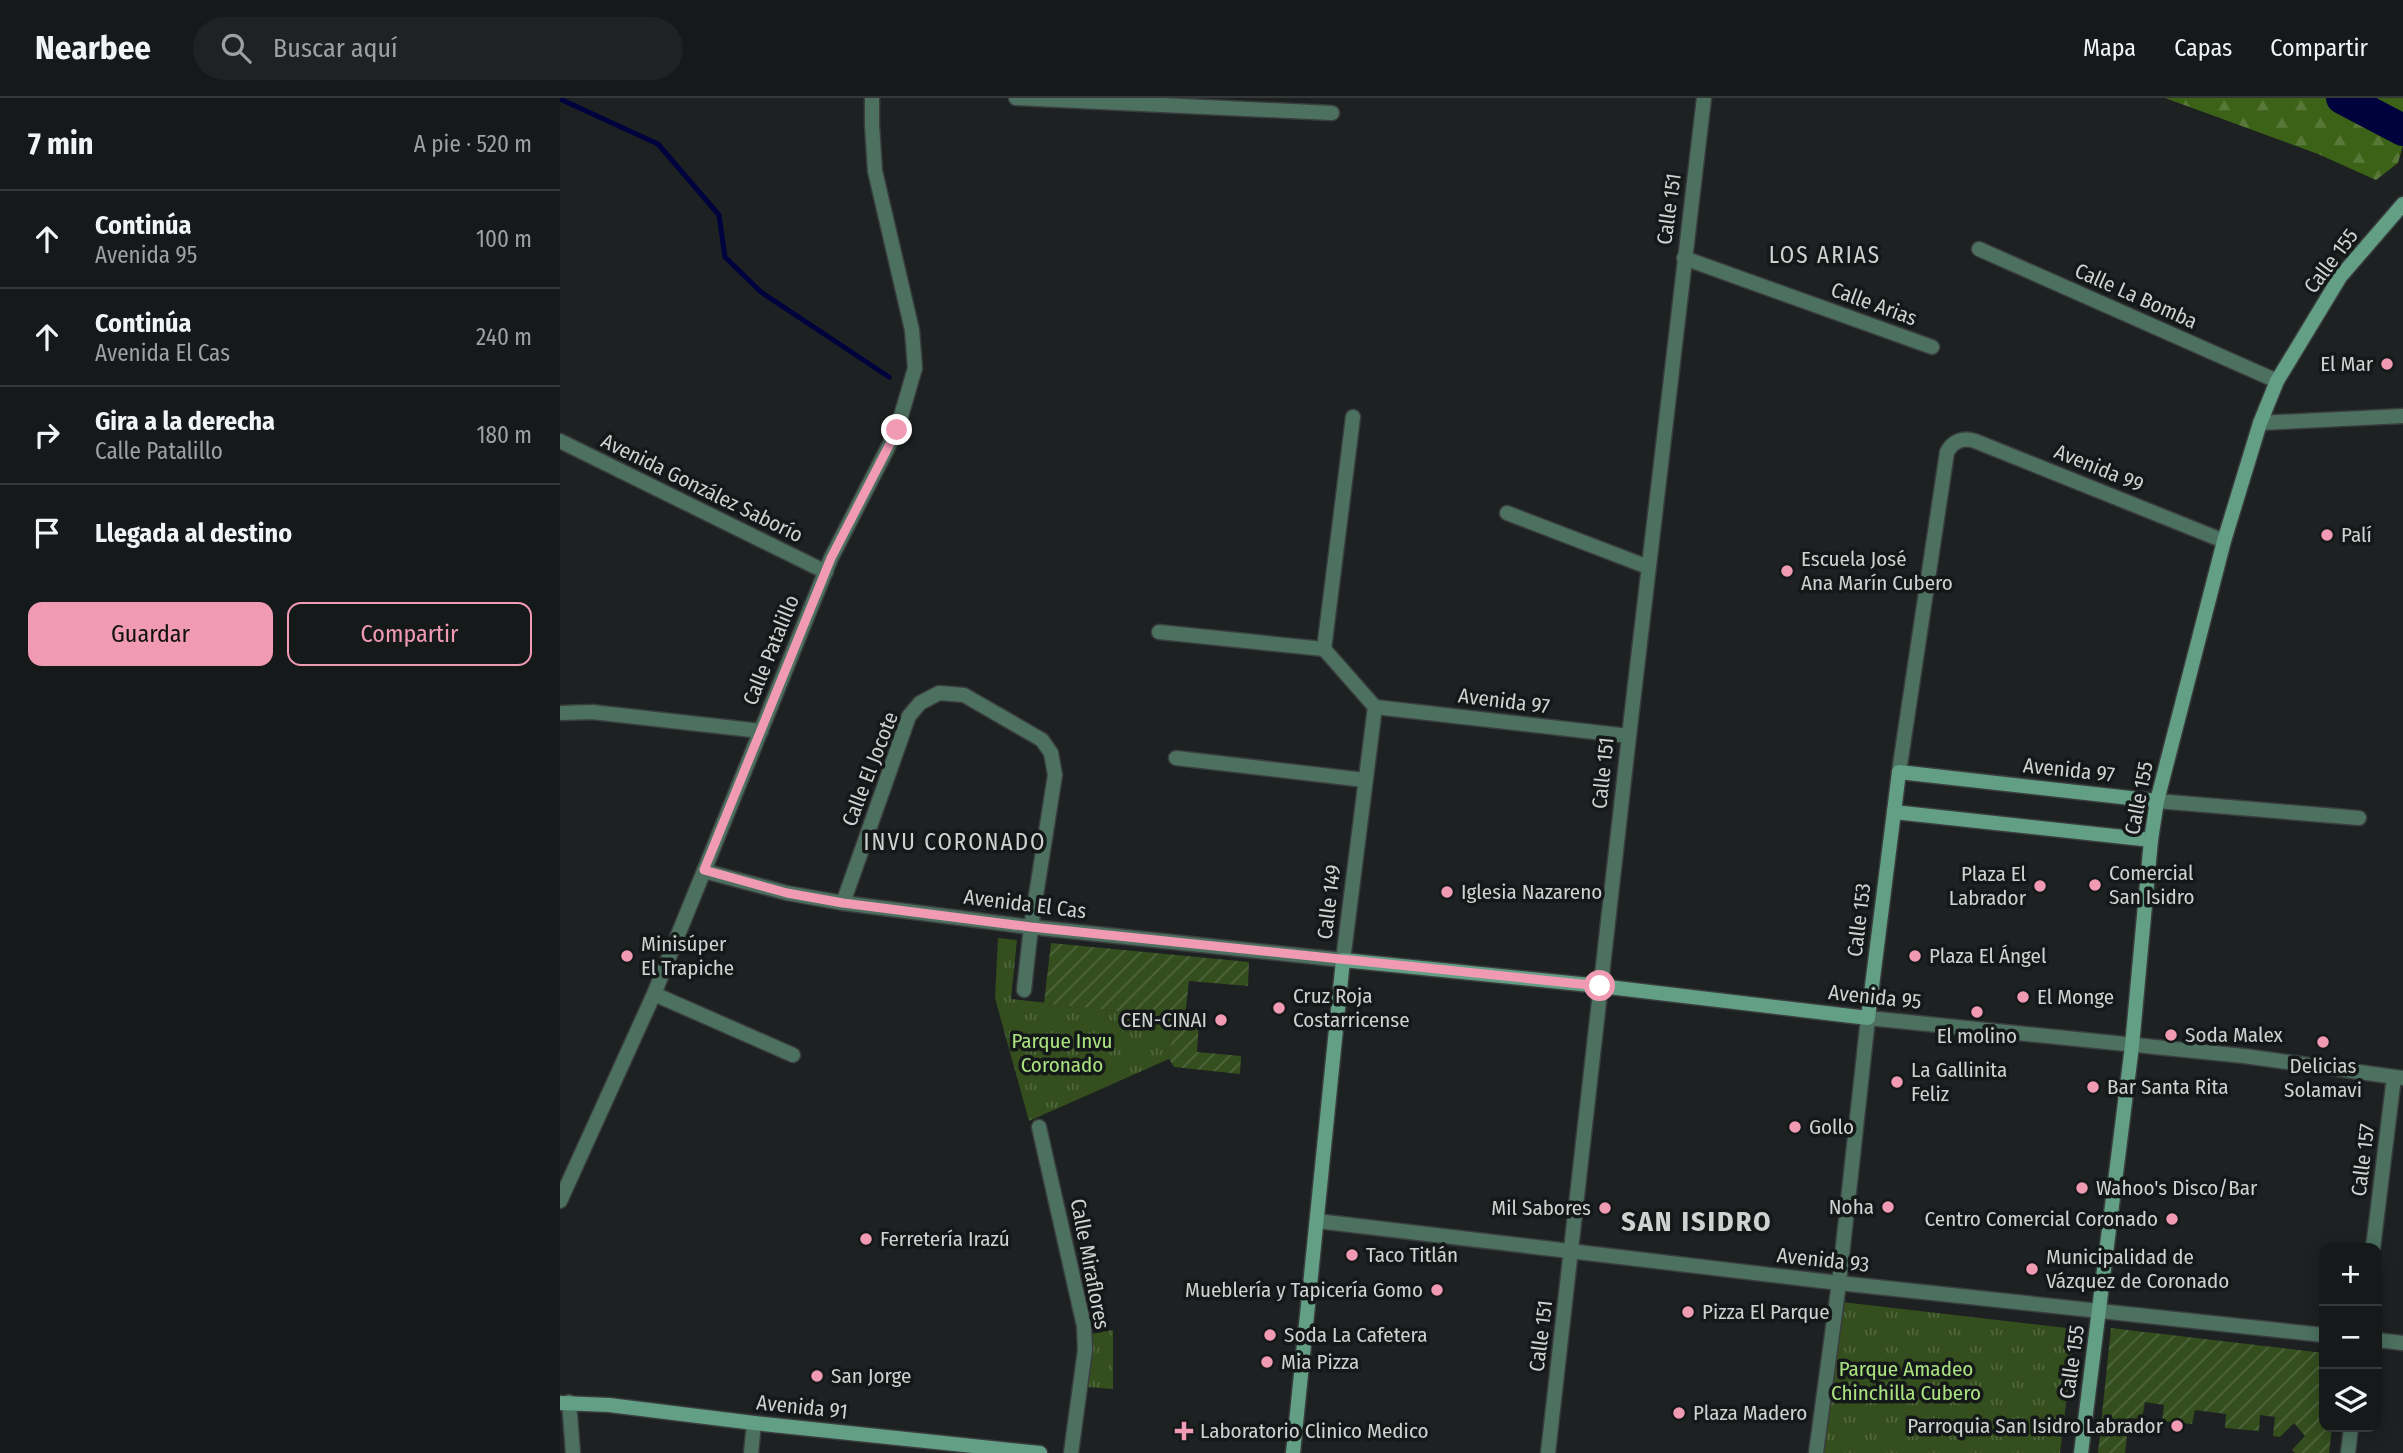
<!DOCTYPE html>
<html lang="es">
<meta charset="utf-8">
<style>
body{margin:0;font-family:"Fira Sans Condensed",sans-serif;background:#1f2222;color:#f1f3f6}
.controls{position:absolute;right:21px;bottom:21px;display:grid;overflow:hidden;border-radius:14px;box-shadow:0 4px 18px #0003}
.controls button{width:63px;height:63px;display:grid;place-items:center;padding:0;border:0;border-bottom:2px solid #353838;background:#161919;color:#f1f3f6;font:35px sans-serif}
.stop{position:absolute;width:21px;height:21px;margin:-16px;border:5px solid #f09ab4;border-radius:50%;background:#fff}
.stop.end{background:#f09ab4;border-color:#fff;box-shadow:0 2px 7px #0008}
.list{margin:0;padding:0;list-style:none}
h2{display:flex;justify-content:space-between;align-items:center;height:91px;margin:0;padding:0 28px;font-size:30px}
h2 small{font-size:23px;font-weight:400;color:#9ea0a2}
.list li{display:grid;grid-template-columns:46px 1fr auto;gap:21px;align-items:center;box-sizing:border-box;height:98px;padding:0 28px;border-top:2px solid #353838}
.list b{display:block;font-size:26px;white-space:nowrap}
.list p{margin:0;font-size:23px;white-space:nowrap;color:#9ea0a2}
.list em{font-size:23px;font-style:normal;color:#9ea0a2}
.actions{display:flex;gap:14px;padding:21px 28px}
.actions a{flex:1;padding:16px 0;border:2px solid #f09ab4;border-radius:14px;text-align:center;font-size:24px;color:#f09ab4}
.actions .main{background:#f09ab4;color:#111}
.icon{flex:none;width:38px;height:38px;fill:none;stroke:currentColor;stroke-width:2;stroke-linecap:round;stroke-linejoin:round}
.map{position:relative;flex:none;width:1843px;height:1355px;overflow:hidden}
header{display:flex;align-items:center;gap:42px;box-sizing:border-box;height:98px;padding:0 35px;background:#161919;border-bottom:2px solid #353838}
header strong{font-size:33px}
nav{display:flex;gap:38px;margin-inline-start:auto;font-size:24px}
.search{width:490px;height:63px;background:#1f2222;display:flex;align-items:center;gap:18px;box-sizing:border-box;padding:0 24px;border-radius:38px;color:#9ea0a2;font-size:26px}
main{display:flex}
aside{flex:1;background:#161919}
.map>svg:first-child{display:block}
</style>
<header>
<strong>Nearbee</strong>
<div class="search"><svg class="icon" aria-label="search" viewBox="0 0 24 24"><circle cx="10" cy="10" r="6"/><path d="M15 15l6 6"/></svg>Buscar aquí</div>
<nav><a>Mapa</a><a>Capas</a><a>Compartir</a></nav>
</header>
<main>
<aside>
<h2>7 min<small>A pie · 520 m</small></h2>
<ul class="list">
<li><svg class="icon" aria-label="ahead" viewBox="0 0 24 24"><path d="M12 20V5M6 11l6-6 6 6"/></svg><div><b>Continúa</b><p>Avenida 95</p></div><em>100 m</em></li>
<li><svg class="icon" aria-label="ahead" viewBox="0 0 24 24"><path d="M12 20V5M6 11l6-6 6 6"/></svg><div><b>Continúa</b><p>Avenida El Cas</p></div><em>240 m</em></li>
<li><svg class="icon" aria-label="right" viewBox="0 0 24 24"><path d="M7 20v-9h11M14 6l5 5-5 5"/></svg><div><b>Gira a la derecha</b><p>Calle Patalillo</p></div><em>180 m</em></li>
<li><svg class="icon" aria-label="arrive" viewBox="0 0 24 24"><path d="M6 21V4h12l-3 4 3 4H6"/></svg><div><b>Llegada al destino</b></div></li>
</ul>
<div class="actions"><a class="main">Guardar</a><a>Compartir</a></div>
</aside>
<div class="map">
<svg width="1843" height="1355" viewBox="0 0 1843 1355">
<defs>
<pattern id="grass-tufts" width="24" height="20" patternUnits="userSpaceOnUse" patternTransform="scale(1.75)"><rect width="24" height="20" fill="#344e1e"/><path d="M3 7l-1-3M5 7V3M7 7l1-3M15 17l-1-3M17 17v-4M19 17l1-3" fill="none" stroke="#50673e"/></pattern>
<pattern id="forest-firs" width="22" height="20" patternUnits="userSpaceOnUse" patternTransform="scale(1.75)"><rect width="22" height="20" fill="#3c6217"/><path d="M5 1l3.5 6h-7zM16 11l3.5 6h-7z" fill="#577838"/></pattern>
<pattern id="garden-furrows" width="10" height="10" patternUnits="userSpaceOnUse" patternTransform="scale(1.75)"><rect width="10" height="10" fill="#344e1e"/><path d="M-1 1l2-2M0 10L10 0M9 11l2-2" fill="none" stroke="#50673e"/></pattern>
</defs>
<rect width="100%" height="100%" fill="#1d2121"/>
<!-- grass -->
<g fill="url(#grass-tufts)">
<polygon points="438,840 457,842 451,901 613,919 609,961 469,1023 435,900"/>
<polygon points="1282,1204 1515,1231 1500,1355 1264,1355"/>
<polygon points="553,1232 553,1291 528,1289 532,1258 531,1236"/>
</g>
<!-- forest -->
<polygon fill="url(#forest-firs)" points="1605,0 1843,0 1843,47 1838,65 1816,82 1758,56"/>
<!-- garden -->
<g fill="url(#garden-furrows)">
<polygon points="491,845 689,864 688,888 629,883 625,918 637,919 636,925 639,925 637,954 681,958 680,976 614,969 609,961 613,919 484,905"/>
<polygon points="1551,1230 1764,1255 1764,1329 1772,1329 1769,1355 1735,1355 1732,1352 1745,1338 1734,1325 1720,1339 1713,1338 1715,1319 1700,1317 1699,1333 1665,1330 1666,1316 1635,1312 1632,1326 1602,1323 1604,1307 1585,1304 1582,1321 1569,1320 1565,1355 1538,1355"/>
</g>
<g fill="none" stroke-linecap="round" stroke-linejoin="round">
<!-- stream -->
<polyline stroke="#00023e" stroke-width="5" points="0,1 98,46 159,117 165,159 201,194 329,279"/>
<!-- river -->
<polyline stroke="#00023e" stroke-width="32" points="1782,0 1843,32"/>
<defs>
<g id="minor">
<polyline points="456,0 772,15"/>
<polyline points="1419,151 1717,283"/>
<polyline points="1124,160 1372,249"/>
<polyline points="1700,325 1843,318"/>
<polyline points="0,343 266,474"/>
<polyline points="947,415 1088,469"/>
<polyline points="599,534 764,551"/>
<polyline points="815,609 1069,638"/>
<polyline points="0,615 32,614 201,633"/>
<polyline points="616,660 805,682"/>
<path d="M1339,674l48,-320c6,-11 16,-15 28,-11l249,100"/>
<polyline points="1597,703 1799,720"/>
<polyline points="144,773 227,795 283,805 471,829 783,862 815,609 764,551 793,319"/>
<polyline points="283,805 349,618 360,605 379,595 404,597 482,642 491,655 495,677 471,829 464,892"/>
<polyline points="94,896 233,957"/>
<polyline points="479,1029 524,1228 525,1252 511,1355"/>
<polyline points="757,1123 1279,1185 1764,1237"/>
<polyline points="1813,1150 1834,979"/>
<polyline points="1817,1242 1843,1245"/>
<polyline points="9,1304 13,1355"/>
<polyline points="191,1355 194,1325"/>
<polyline points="988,1355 1069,638 1144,0"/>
<polyline points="1256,1355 1279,1185 1308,920 1684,958 1843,980"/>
<polyline points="1788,1355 1791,1329"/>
</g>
<polyline id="tertiary" points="0,1103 94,896 271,460 337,332 355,270 352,232 315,73 312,27 312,0"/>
<g id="secondary">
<polyline points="1334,714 1591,742"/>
<polyline points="0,1305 49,1307 194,1325 480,1355"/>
<polyline points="733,1355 783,862 1040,888 1308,920 1339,674 1597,703"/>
<polyline points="1521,1355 1572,948 1591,742 1597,703 1664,443 1700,325 1717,283 1780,179 1843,106"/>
</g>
</defs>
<!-- minor casing -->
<use href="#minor" stroke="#3a3d3d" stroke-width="17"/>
<!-- tertiary casing -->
<use href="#tertiary" stroke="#3a3d3d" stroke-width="17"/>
<!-- secondary casing -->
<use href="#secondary" stroke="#3a3d3d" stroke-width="17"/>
<!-- minor -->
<use href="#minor" stroke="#4c7161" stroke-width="14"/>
<!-- tertiary -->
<use href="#tertiary" stroke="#4c7161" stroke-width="14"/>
<!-- secondary -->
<use href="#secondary" stroke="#629f85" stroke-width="14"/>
</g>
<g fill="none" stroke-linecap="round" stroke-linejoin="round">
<!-- route -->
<polyline stroke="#f09ab4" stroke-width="9" points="337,332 271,460 144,772 227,795 283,805 471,829 1040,888"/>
</g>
<!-- markers -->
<g fill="#f09ab4" stroke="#141818" stroke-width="2.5">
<circle cx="1827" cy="266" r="7"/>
<circle cx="1767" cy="437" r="7"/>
<circle cx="1227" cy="473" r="7"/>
<circle cx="1535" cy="787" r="7"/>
<circle cx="1480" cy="788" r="7"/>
<circle cx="887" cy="794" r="7"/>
<circle cx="67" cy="858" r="7"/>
<circle cx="1355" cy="858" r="7"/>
<circle cx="1463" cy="899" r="7"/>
<circle cx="719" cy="910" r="7"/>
<circle cx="1417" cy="914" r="7"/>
<circle cx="661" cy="922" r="7"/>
<circle cx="1611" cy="937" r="7"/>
<circle cx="1763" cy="944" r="7"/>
<circle cx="1337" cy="984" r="7"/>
<circle cx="1533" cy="989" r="7"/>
<circle cx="1235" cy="1029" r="7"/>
<circle cx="1522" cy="1090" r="7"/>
<circle cx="1328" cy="1109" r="7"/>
<circle cx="1045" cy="1110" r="7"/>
<circle cx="1612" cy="1121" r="7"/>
<circle cx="306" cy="1141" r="7"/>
<circle cx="792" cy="1157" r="7"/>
<circle cx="1472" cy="1171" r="7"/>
<circle cx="877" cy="1192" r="7"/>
<circle cx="1128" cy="1214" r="7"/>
<circle cx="710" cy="1237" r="7"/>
<circle cx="707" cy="1264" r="7"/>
<circle cx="257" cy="1278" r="7"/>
<circle cx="1119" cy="1315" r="7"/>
<circle cx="1617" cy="1328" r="7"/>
<path d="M620.5 1322.5h7v7h7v7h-7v7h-7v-7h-7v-7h7z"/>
</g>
<g text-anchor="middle" stroke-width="7" stroke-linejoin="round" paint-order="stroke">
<!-- street labels -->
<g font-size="21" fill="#d0d2d2" stroke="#141818">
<text transform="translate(1109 111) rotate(-82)" y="7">Calle 151</text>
<text transform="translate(1771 163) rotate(-53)" y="7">Calle 155</text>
<text transform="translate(1576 198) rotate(24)" y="7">Calle La Bomba</text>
<text transform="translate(1314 206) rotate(20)" y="7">Calle Arias</text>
<text transform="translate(1539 370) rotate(22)" y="7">Avenida 99</text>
<text transform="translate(142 390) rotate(26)" y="7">Avenida González Saborío</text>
<text transform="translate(211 552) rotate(-68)" y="7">Calle Patalillo</text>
<text transform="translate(944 603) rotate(7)" y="7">Avenida 97</text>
<text transform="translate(310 671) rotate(-69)" y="7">Calle El Jocote</text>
<text transform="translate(1509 672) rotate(6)" y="7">Avenida 97</text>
<text transform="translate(1043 675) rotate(-84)" y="7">Calle 151</text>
<text transform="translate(1579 700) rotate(-79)" y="7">Calle 155</text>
<text transform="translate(769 804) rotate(-83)" y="7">Calle 149</text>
<text transform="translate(465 806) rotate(7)" y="7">Avenida El Cas</text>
<text transform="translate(1299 822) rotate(-83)" y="7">Calle 153</text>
<text transform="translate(1315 899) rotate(6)" y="7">Avenida 95</text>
<text transform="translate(1803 1062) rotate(-83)" y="7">Calle 157</text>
<text transform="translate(1263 1162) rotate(6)" y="7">Avenida 93</text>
<text transform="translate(530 1166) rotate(79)" y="7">Calle Miraflores</text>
<text transform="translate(981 1238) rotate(-83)" y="7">Calle 151</text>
<text transform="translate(1512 1264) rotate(-82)" y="7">Calle 155</text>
<text transform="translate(242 1309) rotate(6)" y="7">Avenida 91</text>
</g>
<!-- poi labels -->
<g font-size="21" fill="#d0d2d2" stroke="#141818" text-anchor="start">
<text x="1813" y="273" text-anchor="end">El Mar</text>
<text x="1781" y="444">Palí</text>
<text x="1241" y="468">Escuela José<tspan x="1241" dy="24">Ana Marín Cubero</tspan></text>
<text x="1549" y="782">Comercial<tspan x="1549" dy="24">San Isidro</tspan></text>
<text x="1466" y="783" text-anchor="end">Plaza El<tspan x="1466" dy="24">Labrador</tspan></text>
<text x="901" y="801">Iglesia Nazareno</text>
<text x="81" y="853">Minisúper<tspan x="81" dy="24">El Trapiche</tspan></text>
<text x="1369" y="865">Plaza El Ángel</text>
<text x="733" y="905">Cruz Roja<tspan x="733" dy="24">Costarricense</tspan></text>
<text x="1477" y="906">El Monge</text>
<text x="647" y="929" text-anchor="end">CEN-CINAI</text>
<text x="1625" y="944">Soda Malex</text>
<text x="1417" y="945" text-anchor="middle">El molino</text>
<text x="1763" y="975" text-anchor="middle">Delicias<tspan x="1763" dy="24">Solamavi</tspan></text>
<text x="1351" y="979">La Gallinita<tspan x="1351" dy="24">Feliz</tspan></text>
<text x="1547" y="996">Bar Santa Rita</text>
<text x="1249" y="1036">Gollo</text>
<text x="1536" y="1097">Wahoo's Disco/Bar</text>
<text x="1314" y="1116" text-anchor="end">Noha</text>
<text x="1031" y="1117" text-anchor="end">Mil Sabores</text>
<text x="1598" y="1128" text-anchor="end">Centro Comercial Coronado</text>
<text x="320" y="1148">Ferretería Irazú</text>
<text x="806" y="1164">Taco Titlán</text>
<text x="1486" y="1166">Municipalidad de<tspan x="1486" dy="24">Vázquez de Coronado</tspan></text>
<text x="863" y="1199" text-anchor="end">Mueblería y Tapicería Gomo</text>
<text x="1142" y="1221">Pizza El Parque</text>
<text x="724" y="1244">Soda La Cafetera</text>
<text x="721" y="1271">Mia Pizza</text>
<text x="271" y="1285">San Jorge</text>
<text x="1133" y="1322">Plaza Madero</text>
<text x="1603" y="1335" text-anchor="end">Parroquia San Isidro Labrador</text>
<text x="640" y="1340">Laboratorio Clinico Medico</text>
</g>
<!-- park labels -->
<g font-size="21" fill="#aae27f" stroke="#141818">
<text x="502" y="950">Parque Invu<tspan x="502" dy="24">Coronado</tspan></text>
<text x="1346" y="1278">Parque Amadeo<tspan x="1346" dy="24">Chinchilla Cubero</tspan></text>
</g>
<!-- neighbourhood labels -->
<g font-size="23" letter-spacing="2" fill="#d0d2d2" stroke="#141818">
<text x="1265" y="165">LOS ARIAS</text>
<text x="395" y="752">INVU CORONADO</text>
</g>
<!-- district labels -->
<g font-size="28" font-weight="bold" letter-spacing="2" fill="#d0d2d2" stroke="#141818">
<text x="1137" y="1133">SAN ISIDRO</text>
</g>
</g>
</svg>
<div class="controls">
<button>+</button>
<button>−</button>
<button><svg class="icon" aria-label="layers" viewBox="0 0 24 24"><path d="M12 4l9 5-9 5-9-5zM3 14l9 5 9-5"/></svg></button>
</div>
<div class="stop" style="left:1040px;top:888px"></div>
<div class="stop end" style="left:337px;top:332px"></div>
</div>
</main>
